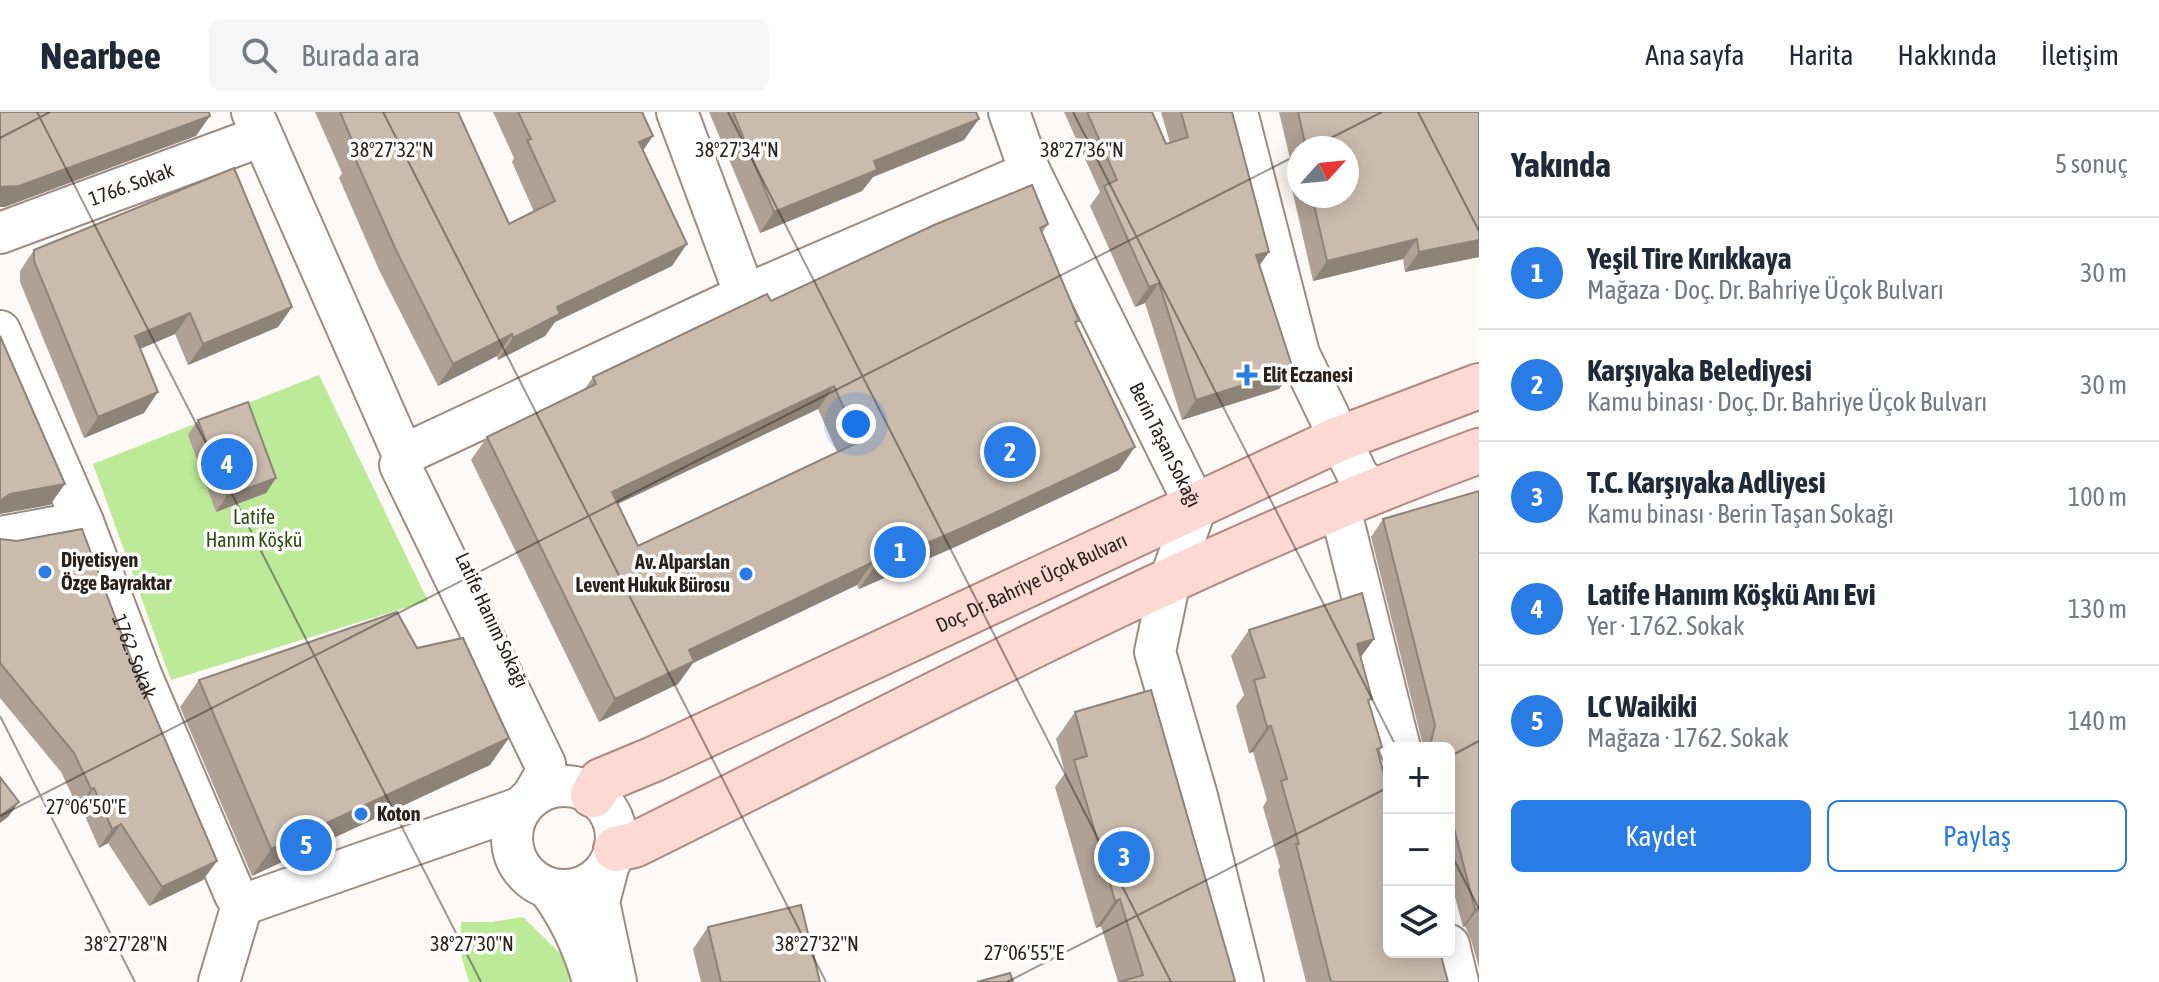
<!DOCTYPE html>
<html lang="tr">
<meta charset="utf-8">
<style>
body{margin:0;font-family:"Asap Condensed",sans-serif;background:#f6f6f7;color:#1f2937}
.controls{position:absolute;right:24px;bottom:24px;display:grid;overflow:hidden;border-radius:12px;box-shadow:0 4px 20px #0003}
.controls button{width:72px;height:72px;display:grid;place-items:center;padding:0;border:0;border-bottom:2px solid #e0e1e3;background:#fff;color:#1f2937;font:40px sans-serif}
.compass{position:absolute;left:1287px;top:24px;width:72px;height:72px;border-radius:50%;background:#fff;box-shadow:0 4px 20px #0003;rotate:63deg}
.you{position:absolute;left:856px;top:312px;width:28px;height:28px;margin:-20px;border:6px solid #fff;border-radius:50%;background:#1a73e8;box-shadow:0 0 0 12px #1a73e833}
.badge{display:grid;place-items:center;width:52px;height:52px;border-radius:50%;background:#297be6;color:#fff;font-size:26px;font-weight:700}
.pin{position:absolute;translate:-50% -50%;border:4px solid #fff;box-shadow:0 2px 8px #0006}
.list{margin:0;padding:0;list-style:none}
h2{display:flex;justify-content:space-between;align-items:center;height:104px;margin:0;padding:0 32px;font-size:34px}
h2 small{font-size:26px;font-weight:400;color:#747a83}
.list li{display:grid;grid-template-columns:52px 1fr auto;gap:24px;align-items:center;box-sizing:border-box;height:112px;padding:0 32px;border-top:2px solid #e0e1e3}
.list b{display:block;font-size:30px;white-space:nowrap}
.list p{margin:0;font-size:26px;white-space:nowrap;color:#747a83}
.list em{font-size:26px;font-style:normal;color:#747a83}
.actions{display:flex;gap:16px;padding:24px 32px}
.actions a{flex:1;padding:18px 0;border:2px solid #297be6;border-radius:12px;text-align:center;font-size:28px;color:#297be6}
.actions .main{background:#297be6;color:#fff}
.icon{flex:none;width:44px;height:44px;fill:none;stroke:currentColor;stroke-width:2;stroke-linecap:round;stroke-linejoin:round}
.map{position:relative;flex:none;width:1479px;height:870px;overflow:hidden}
header{display:flex;align-items:center;gap:48px;box-sizing:border-box;height:112px;padding:0 40px;background:#fff;border-bottom:2px solid #e0e1e3}
header strong{font-size:38px}
nav{display:flex;gap:44px;margin-inline-start:auto;font-size:28px}
.search{width:560px;height:72px;background:#f6f6f7;display:flex;align-items:center;gap:20px;box-sizing:border-box;padding:0 28px;border-radius:12px;color:#747a83;font-size:30px}
main{display:flex}
aside{flex:1;background:#fff}
.map>svg:first-child{display:block}
</style>
<header>
<strong>Nearbee</strong>
<div class="search"><svg class="icon" aria-label="search" viewBox="0 0 24 24"><circle cx="10" cy="10" r="6"/><path d="M15 15l6 6"/></svg>Burada ara</div>
<nav><a>Ana sayfa</a><a>Harita</a><a>Hakkında</a><a>İletişim</a></nav>
</header>
<main>
<div class="map">
<svg width="1479" height="870" viewBox="0 0 1479 870">
<rect width="100%" height="100%" fill="#fdf9f7"/>
<!-- green -->
<g fill="#bdea98">
<polygon points="319,263 428,489 171,568 93,352"/>
<polygon points="523,805 572,853 574,870 469,870 461,843 461,810 492,810"/>
</g>
<g fill="none" stroke-linecap="round" stroke-linejoin="round">
<defs>
<g id="minor">
<polyline points="252,0 403,343 400,353 545,652 546,661 532,685"/>
<polyline points="677,0 745,183"/>
<path id="s1" d="M1009,0l21,60 166,335 -26,73 -15,72 42,144 46,186"/>
<polyline points="1237,0 1299,242 1358,364 1365,371 1377,376"/>
<path id="s2" d="M0,121l262,-97"/>
<path id="s3" d="M0,219l83,191 59,155 93,218 7,10"/>
<polyline points="403,343 745,183 1030,60"/>
<polyline points="1339,392 1400,636"/>
<polyline points="0,425 83,410"/>
<circle cx="564" cy="726" r="52"/>
<polyline points="609,752 599,790 616,870"/>
<path d="M548,776c22,29 35,58 45,93"/>
<polyline points="242,793 522,695"/>
<polyline points="1449,833 1458,870"/>
<polyline points="219,870 242,793"/>
</g>
<g id="major">
<path id="s4" d="M593,683l8,-14 53,-22 685,-320 140,-53"/>
<path d="M616,737l18,-4c278,-137 553,-287 845,-394"/>
</g>
</defs>
<!-- minor casing -->
<use href="#minor" stroke="#9e8b82" stroke-width="44"/>
<!-- major casing -->
<use href="#major" stroke="#b28883" stroke-width="48"/>
<!-- minor -->
<use href="#minor" stroke="#fff" stroke-width="40"/>
<!-- major -->
<use href="#major" stroke="#fdd9d6" stroke-width="44"/>
</g>
<!-- wall -->
<g fill="#afa195" fill-rule="evenodd">
<polygon points="315,0 458,0 509,112 534,100 512,50 514,46 493,0 642,0 643,38 672,154 555,210 545,224 498,248 497,244 438,274 380,160 339,66 342,61"/>
<polygon points="709,0 976,0 964,28 873,65 862,79 760,121"/>
<polygon points="1064,0 1152,0 1166,32 1170,31 1161,0 1232,0 1269,140 1260,153 1293,257 1279,277 1182,308 1145,191 1135,195 1090,94 1100,80"/>
<path d="M1279,0h200v145l-74,15 -2,-13 -90,22 -25,-109 4,-5zM1299,36h48v48h-48z"/>
<path d="M1048,112l-6,9 34,91 43,146 -164,77 -96,42 -2,-4 -164,78 -15,21 -79,38 -128,-262 16,-23 97,-47 9,-13 178,-76zM818,297l19,43 -199,94 -20,-42z"/>
<polygon points="34,138 292,195 278,215 188,253 175,222 140,237 144,301 84,326 20,170 20,159"/>
<polygon points="198,308 276,366 266,381 216,400 188,323"/>
<polygon points="1479,379 1479,856 1471,828 1465,814 1463,815 1449,762 1449,636 1421,636 1422,630 1371,425 1383,407"/>
<polygon points="0,427 134,555 217,749 203,768 149,794 108,731 99,736 81,695 78,696 61,660 0,586"/>
<polygon points="1249,518 1374,527 1360,546 1369,591 1382,635 1378,641 1389,840 1448,870 1306,870 1278,758 1280,755 1263,695 1267,688 1253,640 1249,641 1236,594 1244,583 1231,544"/>
<polygon points="417,536 490,653 252,764 180,595 199,568"/>
<polygon points="1075,600 1235,869 1235,870 1118,870 1101,814 1096,816 1055,675 1065,661 1056,627"/>
<polygon points="708,815 820,870 701,870 693,837"/>
</g>
<!-- shaded-wall -->
<g fill="#8e8379">
<polygon points="210,4 196,24 5,95 0,95 0,75"/>
<polygon points="979,7 964,28 873,65 862,79 760,121 774,100 874,49"/>
<polygon points="653,24 638,46 639,30"/>
<polygon points="1417,127 1403,147 1313,169 1327,149"/>
<polygon points="1479,128 1479,145 1405,160 1419,140"/>
<polygon points="687,132 672,154 555,210 545,224 498,248 513,226 557,195"/>
<polygon points="1269,140 1254,160 1256,143"/>
<polygon points="1159,171 1145,191 1135,195 1149,175"/>
<polygon points="292,195 278,215 188,253 203,232"/>
<polygon points="190,201 175,222 121,245 135,224"/>
<polygon points="512,222 497,244 438,274 453,252"/>
<polygon points="1293,257 1279,277 1182,308 1196,288"/>
<polygon points="834,274 818,297 596,402 612,380"/>
<polygon points="158,280 144,301 84,326 98,305"/>
<polygon points="1135,335 1119,358 955,435 859,477 875,454"/>
<polygon points="276,366 266,381 216,400 227,384"/>
<polygon points="65,372 50,393 0,402 0,389 10,382"/>
<polygon points="873,450 857,473 693,551 678,572 599,610 615,587 689,538"/>
<polygon points="1374,527 1355,553 1357,532"/>
<polygon points="1271,614 1253,640 1249,641 1267,615"/>
<polygon points="509,626 490,653 252,764 271,737"/>
<polygon points="94,676 81,695 78,696 91,677"/>
<polygon points="19,690 8,705 0,711 0,704"/>
<polygon points="121,712 108,731 99,736 112,717"/>
<polygon points="217,749 203,768 149,794 162,775"/>
<polygon points="1120,787 1101,814 1096,816 1115,789"/>
<polygon points="1475,797 1478,797 1465,814 1463,815"/>
</g>
<!-- building -->
<g fill="#cbbbad" stroke="#8e8379" stroke-width="2" fill-rule="evenodd">
<polygon points="0,0 209,0 210,4 19,74 0,75"/>
<polygon points="340,0 458,0 509,112 555,89 527,28 531,27 518,0 642,0 653,24 639,30 687,132 557,195 560,202 513,226 512,222 453,252 396,138 354,44 358,42"/>
<polygon points="733,0 976,0 979,7 874,49 877,58 774,100"/>
<polygon points="1087,0 1152,0 1166,32 1188,25 1181,0 1232,0 1269,140 1256,143 1293,257 1196,288 1159,171 1149,175 1104,74 1117,68"/>
<polygon points="1298,0 1479,0 1479,128 1419,140 1417,127 1327,149 1312,84 1347,84 1347,36 1306,36"/>
<polygon points="234,56 292,195 203,232 190,201 135,224 158,280 98,305 34,149 34,138"/>
<path d="M1032,73l16,39 -8,4 39,93 -4,1 60,125 -164,77 -96,42 -2,-4 -184,88 5,11 -79,38 -128,-262 109,-53 -3,-7 174,-83 4,7 163,-76zM834,274l25,56 -221,104 -26,-54z"/>
<polygon points="0,224 65,372 10,382 0,389"/>
<polygon points="248,290 276,366 227,384 198,308"/>
<polygon points="1479,379 1479,800 1478,797 1475,797 1449,697 1449,636 1433,636 1431,630 1435,613 1383,407"/>
<polygon points="82,417 134,555 217,749 162,775 121,712 112,717 94,676 91,677 74,641 0,551 0,427 17,429"/>
<polygon points="1362,481 1374,527 1357,532 1372,587 1368,588 1382,635 1377,637 1389,680 1389,840 1440,840 1448,870 1331,870 1296,732 1299,732 1281,669 1287,667 1271,614 1267,615 1254,568 1265,565 1249,518"/>
<polygon points="397,500 417,536 463,526 509,626 271,737 199,568"/>
<polygon points="1151,578 1235,869 1232,870 1119,870 1143,863 1120,787 1115,789 1074,648 1087,644 1075,600"/>
<polygon points="0,665 19,690 0,704"/>
<polygon points="801,793 820,870 721,870 708,815"/>
<polygon points="1010,861 1013,870 977,870"/>
</g>
<!-- ticks -->
<path fill="none" stroke="#29211d" stroke-width="2" stroke-opacity="0.45" d="M37,0l444,870M383,0l443,870M728,0l443,870M1073,0l324,636M1418,0l61,119M0,26l50,-26M1311,36l71,-36M0,604l135,266M1449,645l30,-16M0,704l1299,-662M1449,738l30,59M1007,870l382,-195"/>
<!-- markers -->
<g fill="#297be6" stroke="#fff" stroke-width="3">
<path d="M1243 251h8v8h8v8h-8v8h-8v-8h-8v-8h8z"/>
<circle cx="45" cy="460" r="8"/>
<circle cx="746" cy="462" r="8"/>
<circle cx="361" cy="702" r="8"/>
</g>
<g text-anchor="middle" stroke-width="7" stroke-linejoin="round" paint-order="stroke">
<!-- street labels -->
<g font-size="20" fill="#29211d" stroke="#fff">
<text dy="7" stroke="none"><textPath href="#s2" startOffset="140">1766. Sokak</textPath></text>
<text dy="7" stroke="none"><textPath href="#s1" startOffset="368">Berin Taşan Sokağı</textPath></text>
<text dy="7" stroke="none"><textPath href="#s4" startOffset="490">Doç. Dr. Bahriye Üçok Bulvarı</textPath></text>
<text transform="translate(492 508) rotate(65)" y="7">Latife Hanım Sokağı</text>
<text dy="7" stroke="none"><textPath href="#s3" startOffset="352">1762. Sokak</textPath></text>
</g>
<!-- poi labels -->
<g font-size="20" font-weight="bold" fill="#29211d" stroke="#fff" text-anchor="start">
<text x="1263" y="270">Elit Eczanesi</text>
<text x="61" y="455">Diyetisyen<tspan x="61" dy="23">Özge Bayraktar</tspan></text>
<text x="730" y="457" text-anchor="end">Av. Alparslan<tspan x="730" dy="23">Levent Hukuk Bürosu</tspan></text>
<text x="377" y="709">Koton</text>
</g>
<!-- park labels -->
<g font-size="20" fill="#304c11" stroke="#fff">
<text x="254" y="412">Latife<tspan x="254" dy="23">Hanım Köşkü</tspan></text>
</g>
</g>
<g font-size="20" text-anchor="middle" fill="#29211d" stroke="#fff" stroke-width="7" stroke-linejoin="round" paint-order="stroke">
<text x="392" y="45">38°27'32"N</text>
<text x="737" y="45">38°27'34"N</text>
<text x="1082" y="45">38°27'36"N</text>
<text x="86" y="702">27°06'50"E</text>
<text x="126" y="839">38°27'28"N</text>
<text x="472" y="839">38°27'30"N</text>
<text x="817" y="839">38°27'32"N</text>
<text x="1024" y="848">27°06'55"E</text>
</g>
</svg>
<div class="controls">
<button>+</button>
<button>−</button>
<button><svg class="icon" aria-label="layers" viewBox="0 0 24 24"><path d="M12 4l9 5-9 5-9-5zM3 14l9 5 9-5"/></svg></button>
</div>
<svg class="compass" viewBox="-18 -18 36 36"><path d="M0-13l5 13h-10z" fill="#e53935"/><path d="M0 13l5-13h-10z" fill="#747a83"/></svg>
<div class="you"></div>
<div class="pin badge" style="left:900px;top:440px">1</div>
<div class="pin badge" style="left:1010px;top:340px">2</div>
<div class="pin badge" style="left:1124px;top:745px">3</div>
<div class="pin badge" style="left:227px;top:352px">4</div>
<div class="pin badge" style="left:306px;top:733px">5</div>
</div>
<aside>
<h2>Yakında<small>5 sonuç</small></h2>
<ul class="list">
<li><span class="badge">1</span><div><b>Yeşil Tire Kırıkkaya</b><p>Mağaza · Doç. Dr. Bahriye Üçok Bulvarı</p></div><em>30 m</em></li>
<li><span class="badge">2</span><div><b>Karşıyaka Belediyesi</b><p>Kamu binası · Doç. Dr. Bahriye Üçok Bulvarı</p></div><em>30 m</em></li>
<li><span class="badge">3</span><div><b>T.C. Karşıyaka Adliyesi</b><p>Kamu binası · Berin Taşan Sokağı</p></div><em>100 m</em></li>
<li><span class="badge">4</span><div><b>Latife Hanım Köşkü Anı Evi</b><p>Yer · 1762. Sokak</p></div><em>130 m</em></li>
<li><span class="badge">5</span><div><b>LC Waikiki</b><p>Mağaza · 1762. Sokak</p></div><em>140 m</em></li>
</ul>
<div class="actions"><a class="main">Kaydet</a><a>Paylaş</a></div>
</aside>
</main>
